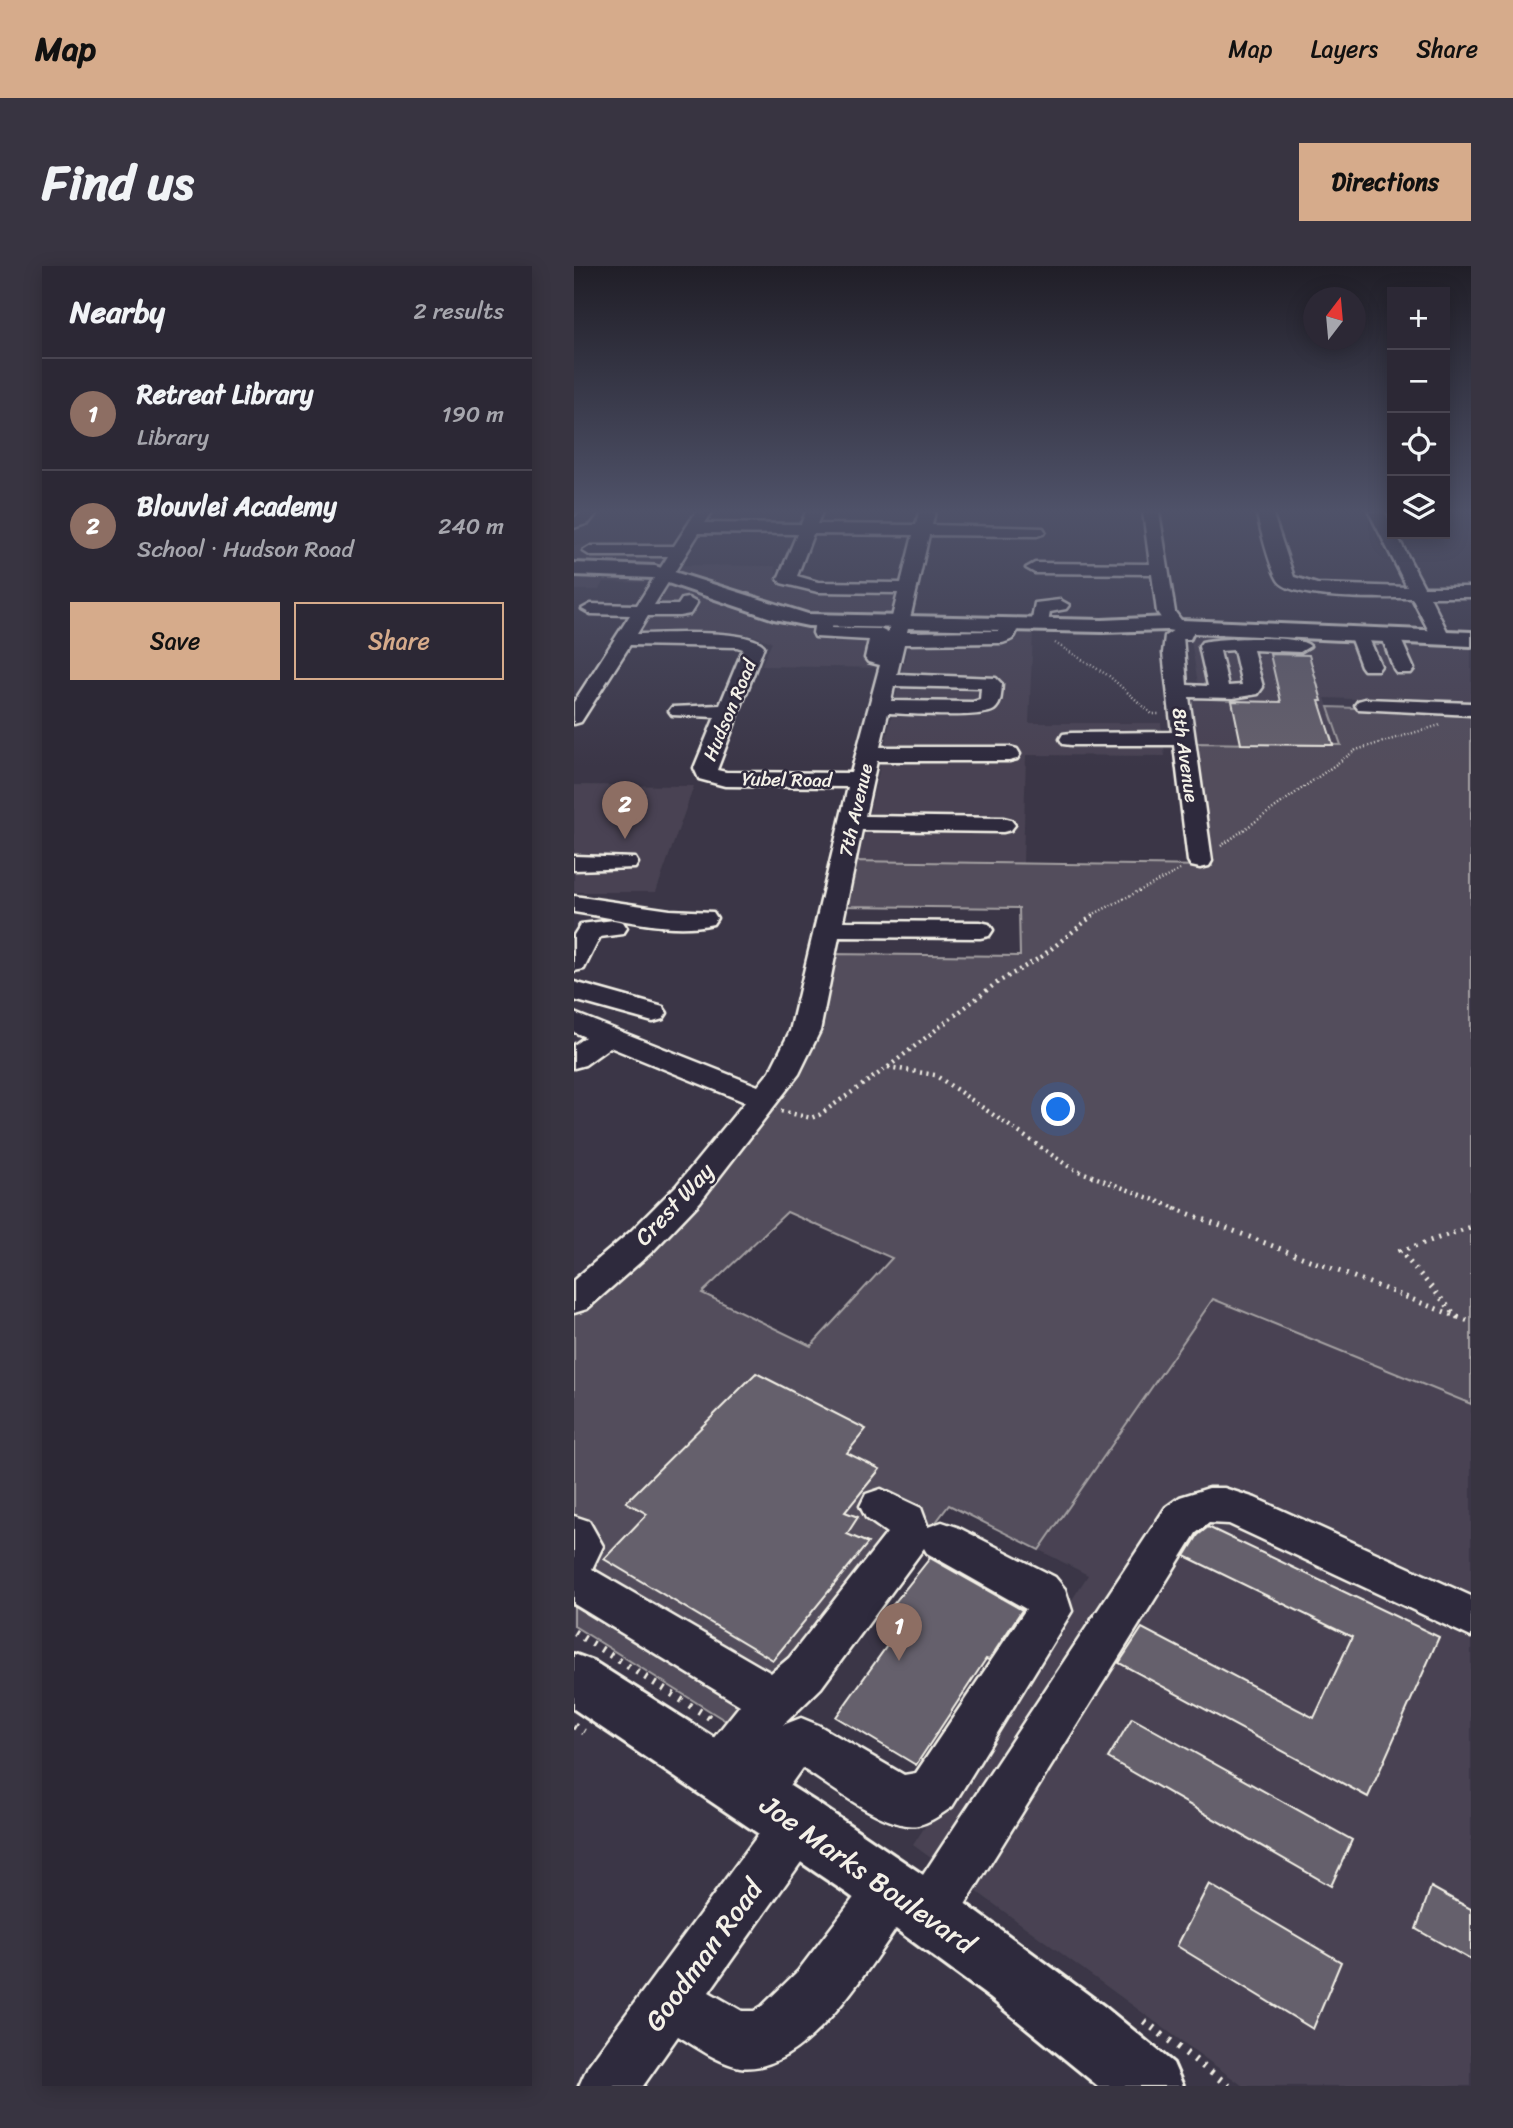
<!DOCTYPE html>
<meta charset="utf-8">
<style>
body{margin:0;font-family:Sriracha,sans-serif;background:#383441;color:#f1f3f6}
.controls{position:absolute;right:21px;top:21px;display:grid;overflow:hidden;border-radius:0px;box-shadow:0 4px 18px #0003}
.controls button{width:63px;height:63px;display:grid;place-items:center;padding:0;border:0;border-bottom:2px solid #484450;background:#2c2835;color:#f1f3f6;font:35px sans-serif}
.compass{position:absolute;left:729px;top:21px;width:63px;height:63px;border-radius:50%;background:#2c2835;box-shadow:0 4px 18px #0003;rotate:16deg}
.you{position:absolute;left:485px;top:844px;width:24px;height:24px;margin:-18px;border:5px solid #fff;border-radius:50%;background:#1a73e8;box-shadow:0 0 0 10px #1a73e833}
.badge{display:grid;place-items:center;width:46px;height:46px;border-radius:50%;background:#d6ab8b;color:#fff;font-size:23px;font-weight:700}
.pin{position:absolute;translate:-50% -58px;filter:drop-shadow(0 2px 4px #0008)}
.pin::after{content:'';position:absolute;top:37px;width:24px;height:21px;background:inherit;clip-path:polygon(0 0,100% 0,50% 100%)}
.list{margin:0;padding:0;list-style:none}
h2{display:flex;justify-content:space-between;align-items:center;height:91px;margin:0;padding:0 28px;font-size:30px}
h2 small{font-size:23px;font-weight:400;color:#a6a6ad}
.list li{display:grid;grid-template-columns:46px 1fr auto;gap:21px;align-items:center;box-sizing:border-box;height:112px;padding:0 28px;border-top:2px solid #484450}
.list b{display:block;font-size:26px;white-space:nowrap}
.list p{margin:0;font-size:23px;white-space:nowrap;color:#a6a6ad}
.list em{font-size:23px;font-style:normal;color:#a6a6ad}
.actions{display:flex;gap:14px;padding:21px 28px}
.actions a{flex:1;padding:16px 0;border:2px solid #d6ab8b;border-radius:0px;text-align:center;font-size:24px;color:#d6ab8b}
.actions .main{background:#d6ab8b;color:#111}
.icon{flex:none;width:38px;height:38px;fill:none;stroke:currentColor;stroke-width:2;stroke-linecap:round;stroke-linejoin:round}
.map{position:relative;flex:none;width:897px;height:1820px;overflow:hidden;border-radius:0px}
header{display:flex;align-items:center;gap:42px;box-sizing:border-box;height:98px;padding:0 35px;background:#d6ab8b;color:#111}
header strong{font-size:33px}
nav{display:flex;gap:38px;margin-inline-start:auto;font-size:24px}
.intro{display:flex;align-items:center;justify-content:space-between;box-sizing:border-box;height:168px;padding:0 42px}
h1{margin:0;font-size:49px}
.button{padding:18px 32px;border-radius:0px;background:#d6ab8b;color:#111;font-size:24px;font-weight:700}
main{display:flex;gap:42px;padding:0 42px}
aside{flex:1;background:#2c2835;border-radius:0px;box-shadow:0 4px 18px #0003}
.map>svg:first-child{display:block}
</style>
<header>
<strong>Map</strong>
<nav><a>Map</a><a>Layers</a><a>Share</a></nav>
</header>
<div class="intro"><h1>Find us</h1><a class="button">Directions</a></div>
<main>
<aside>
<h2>Nearby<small>2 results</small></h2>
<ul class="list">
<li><span class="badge" style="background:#8d6e63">1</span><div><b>Retreat Library</b><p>Library</p></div><em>190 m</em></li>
<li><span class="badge" style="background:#8d6e63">2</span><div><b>Blouvlei Academy</b><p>School · Hudson Road</p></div><em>240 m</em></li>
</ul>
<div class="actions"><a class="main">Save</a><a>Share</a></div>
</aside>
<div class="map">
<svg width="897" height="1820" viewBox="0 0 897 1820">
<rect width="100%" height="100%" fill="#3b3647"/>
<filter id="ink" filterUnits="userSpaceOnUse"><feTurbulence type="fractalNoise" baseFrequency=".0143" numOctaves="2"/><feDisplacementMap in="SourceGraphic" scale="14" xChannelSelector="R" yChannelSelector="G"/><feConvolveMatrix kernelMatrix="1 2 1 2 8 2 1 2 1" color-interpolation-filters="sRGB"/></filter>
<g filter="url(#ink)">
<!-- built -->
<g fill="#484352">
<polygon points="0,279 108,281 97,299 201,300 204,319 218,319 231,323 231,325 334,327 315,402 187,400 198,376 177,369 73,369 66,365 54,365 83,317 30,316 24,324 0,324"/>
<polygon points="348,365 459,367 455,457 587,457 591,490 452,489 449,597 284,595 336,370"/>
<polygon points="626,370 897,381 897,437 751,432 767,479 620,477 610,418 624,418 617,374"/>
<polygon points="0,519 120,520 82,626 0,626"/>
<polygon points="639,1032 897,1138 897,1820 669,1820 339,1579 514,1309 465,1284"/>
</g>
<!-- green -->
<path fill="#534e5c" stroke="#a4a0a2" stroke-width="2" fill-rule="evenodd" d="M754,441l143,5v692l-258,-105 -174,251 -90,-45 -183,241 -192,-120v-316l188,-218 65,-138 193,2 -1,-48 -180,-2 10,-45 363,5 -18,-123 147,2zM213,946l105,46 -81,88 -109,-53z"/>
<!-- building -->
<g fill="#65616c" stroke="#f4f1e8" stroke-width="2">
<polygon points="696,388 735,389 748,435 745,435 759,479 667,478 658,435 707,436"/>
<polygon points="182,1107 292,1163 273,1187 306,1203 271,1246 284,1251 273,1268 294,1277 199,1394 30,1293 73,1248 52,1236"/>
<polygon points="634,1261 865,1371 794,1531 545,1397 568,1362 740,1452 778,1371 611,1290 624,1269"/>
<polygon points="356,1292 448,1344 415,1394 412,1393 342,1499 262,1451 335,1349 318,1340"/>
<polygon points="558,1452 778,1574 757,1620 534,1492"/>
<polygon points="635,1618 767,1696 739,1763 603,1680"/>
<polygon points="857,1621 897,1643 897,1694 842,1663"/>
</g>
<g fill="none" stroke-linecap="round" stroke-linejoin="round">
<defs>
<g id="minor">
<polygon points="8,246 24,246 15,257 0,262 0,252"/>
<path d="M122,246h16l-7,11 96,1 5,-12h16l-5,12 99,1 3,-13h16l-3,13 111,3 2,3 -2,3 -6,2 -108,-1 -22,97 91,-1 4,-10 7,-2 9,6c-2,12 -4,15 -16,18l-98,1 -7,30 99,4 6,6c-1,9 0,20 -8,26 -14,9 -86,4 -106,3l-8,34h129l8,2 3,5 -3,5 -8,2h-132l-12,55 138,2 8,2 4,5 -4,5 -8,2 -141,-2 -19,91 137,1 9,2 4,6 -4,6 -9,2 -141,-1 -19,94 -21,43 -99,128 -46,48 -67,59 -13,4v-33l56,-48 46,-46 69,-84 -135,-55 -25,18 -11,3v-23l11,-8 -11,-5v-19l184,73 12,-15 20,-40 58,-244 -123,-1 -26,-7 -5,-11 21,-51 -43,-2 -3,-4 3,-4 48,-2 23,-56 -6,-2 -107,-2 -49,77 -7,2v-22l56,-87 -39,-1 -9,-5 9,-5 46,1 31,-49h-77l-8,-5 8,-5h83zM125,267l98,1 -19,45 3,4 37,9 80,1 -10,40 -8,-4 -48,-1 1,-7 -9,-6 -9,6 -2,12 2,4 54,3 -4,18 3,4 12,3 -29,108 -125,-1 -9,-2 47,-124c-15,-18 -102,-12 -127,-12l11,-18h31l11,-2 7,-11 -9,-5 -6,1 -4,6h-24zM239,268l100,1 -12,48 -83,-1 -21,-6zM320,420l87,2 -1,12 -7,2 -82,-1z"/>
<polygon points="569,246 585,246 601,346 610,358 608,362 594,362 583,346 578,308 461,307 452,302 461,297 576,298"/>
<path d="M682,246h16l22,65 23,7 90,3 -38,-75h16l7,14v8h4l28,53h47v10h-41l20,40 -9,6 -9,-6 -20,-39c-24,0 -122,3 -134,-18 -10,-17 -16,-48 -22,-68z"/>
<polygon points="486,334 495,339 492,343 476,346 473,363 459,363 457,359 461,337"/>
<polygon points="784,362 793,368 807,400 804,404 790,404 787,400 775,368"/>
<polygon points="816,363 825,369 840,403 837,407 823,407 820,403 807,369"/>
<path d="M600,364l9,6 4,49 21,1 -9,-40 3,-4c18,-4 97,-8 108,4l-10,6 -47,-2 10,37 -5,7 -25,4 -44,-1 23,164 -3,5 -9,2 -9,-2 -3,-5 -14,-116h-103l-8,-1 -3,-5 3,-5 8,-1 101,-1 -9,-79 2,-17zM660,384l8,35 -14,1 -8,-35z"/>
<polygon points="791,433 897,437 897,449 784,443 781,439 784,435"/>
<polygon points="0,590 61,592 64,597 61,602 0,604"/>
<path d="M0,630l96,14 43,2 4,6 -4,6c-43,10 -96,-6 -139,-12z"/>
<polygon points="40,654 49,656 53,662 49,668 26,671 10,703 0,705 0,669 7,658"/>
<polygon points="0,716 89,741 93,747 89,753 79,756 0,734"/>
<path d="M635,1222h15l31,10 216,98v41l-242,-113 -20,-1 -13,10 -248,399 -19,7 -19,-7 -6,-15c-32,45 -98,159 -164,150 -22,-4 -43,-20 -62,-31l-35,50h-64l9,-20 192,-261 18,-7 18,7 7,18 -7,18 -107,151 33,19h12l8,-5 36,-35 77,-101 18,-8 18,8 6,14 249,-377 14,-10z"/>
<path d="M307,1223l40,19 7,19 14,-5 15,5 98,50 10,12 7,22 -120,196c-11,7 -22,16 -34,18 -31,6 -90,-41 -116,-57l-31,44 -18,7 -18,-7 -7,-17 2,-5 -13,6 -17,-7 -8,-17 8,-17 40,-50 -166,-101v-88l15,5 14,25 -11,23 179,104 18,-15 98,-125 -21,-15 -6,-12 6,-12zM350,1282l3,5 99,56 -110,164 -12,2 -86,-50 -17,-7 -18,7 38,-37z"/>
</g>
<g id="major">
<polygon points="0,297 81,300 234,348 528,354 594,351 607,354 897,366 897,380 619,367 616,373 600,373 599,365 593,364 528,366 234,360 200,353 79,312 0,309"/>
<polygon points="0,1388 19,1395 243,1537 389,1636 531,1741 599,1797 609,1820 524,1820 416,1732 274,1628 0,1443"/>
</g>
</defs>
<!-- minor casing -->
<use href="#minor" stroke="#f4f1e8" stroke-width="5"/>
<!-- major casing -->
<use href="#major" stroke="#f4f1e8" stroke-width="6"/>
<!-- path-far3 -->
<g stroke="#f4f1e8" stroke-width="2.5" stroke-dasharray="1 2.5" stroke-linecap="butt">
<polyline points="481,377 535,410 578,448 586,448"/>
<polyline points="647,580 782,484 866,459"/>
<polyline points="518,649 606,604"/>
</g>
<!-- path-far2 -->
<g stroke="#f4f1e8" stroke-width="4.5" stroke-dasharray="2 4.5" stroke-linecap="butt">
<polyline points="314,801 361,809 497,902 604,943"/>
<polyline points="207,845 237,852 245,849 314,801 421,718 467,691 522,647"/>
</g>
<!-- path-far1 -->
<g stroke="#f4f1e8" stroke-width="5" stroke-dasharray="2 6" stroke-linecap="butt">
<polyline points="600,942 897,1056"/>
<polyline points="884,1052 826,985 897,961"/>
</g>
<!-- path -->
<g stroke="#f4f1e8" stroke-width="7" stroke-dasharray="2.5 8" stroke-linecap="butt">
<polyline points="0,1366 141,1455"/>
<polyline points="0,1460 10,1466"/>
<polyline points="570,1755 655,1820"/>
</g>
<!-- minor -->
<use href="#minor" fill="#2f2a3d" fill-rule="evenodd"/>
<!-- major -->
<use href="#major" fill="#2f2a3d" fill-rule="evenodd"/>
</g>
</g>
<!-- sky -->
<linearGradient id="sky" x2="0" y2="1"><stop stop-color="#201e27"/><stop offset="0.49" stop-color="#4f5269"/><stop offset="1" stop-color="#4f5269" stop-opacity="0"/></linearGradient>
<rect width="897" height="500" fill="url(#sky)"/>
<g text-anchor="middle" stroke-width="5" stroke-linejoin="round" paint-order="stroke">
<!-- far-street labels -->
<g font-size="19" fill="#f4f1e8" stroke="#2f2a3d">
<text transform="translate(155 444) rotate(-67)" y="7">Hudson Road</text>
<text transform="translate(612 489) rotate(82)" y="7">8th Avenue</text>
<text transform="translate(213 513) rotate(1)" y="7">Yubel Road</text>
<text transform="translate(281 544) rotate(-77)" y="7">7th Avenue</text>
</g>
<!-- street labels -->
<g font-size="23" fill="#f4f1e8" stroke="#2f2a3d">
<text transform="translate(100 938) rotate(-47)" y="8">Crest Way</text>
</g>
<!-- near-street labels -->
<g font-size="28" fill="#f4f1e8" stroke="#2f2a3d">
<text transform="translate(294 1608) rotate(35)" y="10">Joe Marks Boulevard</text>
<text transform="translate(129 1689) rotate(-54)" y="10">Goodman Road</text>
</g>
</g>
</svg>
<div class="controls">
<button>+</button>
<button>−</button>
<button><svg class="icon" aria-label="locate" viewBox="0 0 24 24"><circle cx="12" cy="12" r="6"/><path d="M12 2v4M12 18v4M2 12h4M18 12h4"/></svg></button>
<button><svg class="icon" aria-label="layers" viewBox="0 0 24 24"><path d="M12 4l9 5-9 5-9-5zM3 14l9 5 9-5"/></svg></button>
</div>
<svg class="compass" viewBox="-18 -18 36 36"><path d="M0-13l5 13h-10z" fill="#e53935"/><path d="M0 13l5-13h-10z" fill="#a6a6ad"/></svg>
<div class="you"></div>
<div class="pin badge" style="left:325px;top:1395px;background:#8d6e63">1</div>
<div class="pin badge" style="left:51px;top:573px;background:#8d6e63">2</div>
</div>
</main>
